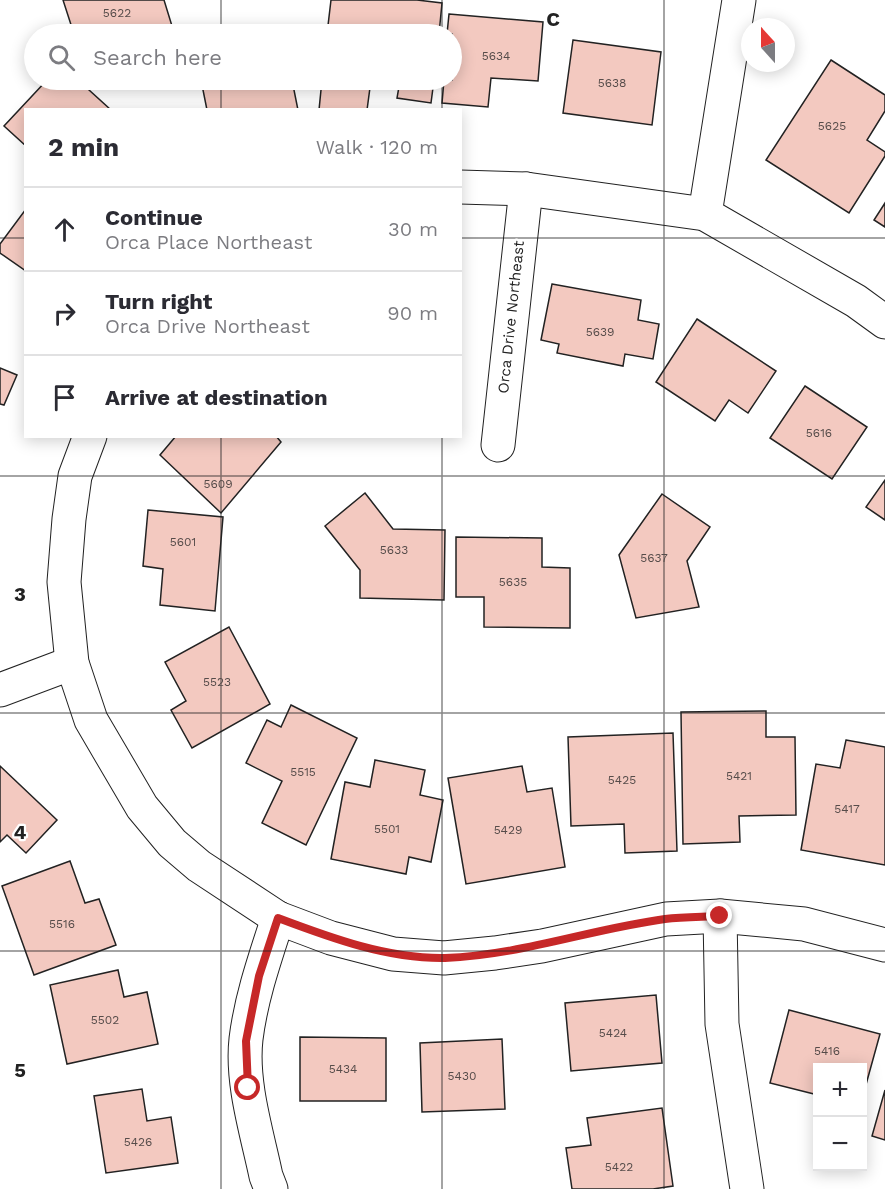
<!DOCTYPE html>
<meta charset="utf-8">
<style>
body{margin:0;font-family:"Work Sans",sans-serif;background:#f2f2f3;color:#2b2b33}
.controls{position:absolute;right:18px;bottom:18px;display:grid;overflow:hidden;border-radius:0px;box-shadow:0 3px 15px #0003}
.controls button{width:54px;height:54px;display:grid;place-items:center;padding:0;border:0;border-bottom:2px solid #e1e1e2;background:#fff;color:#2b2b33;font:30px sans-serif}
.compass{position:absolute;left:741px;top:18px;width:54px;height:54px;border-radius:50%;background:#fff;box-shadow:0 3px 15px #0003;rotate:339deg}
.stop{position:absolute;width:18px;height:18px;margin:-14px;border:4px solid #c62828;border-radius:50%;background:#fff}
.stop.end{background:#c62828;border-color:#fff;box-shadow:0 2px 6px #0008}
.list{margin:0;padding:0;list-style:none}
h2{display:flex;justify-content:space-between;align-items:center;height:78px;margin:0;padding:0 24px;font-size:26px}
h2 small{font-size:20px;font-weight:400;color:#7c7c81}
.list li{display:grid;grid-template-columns:39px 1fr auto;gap:18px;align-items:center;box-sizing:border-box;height:84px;padding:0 24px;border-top:2px solid #e1e1e2}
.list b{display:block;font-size:22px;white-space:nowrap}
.list p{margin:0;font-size:20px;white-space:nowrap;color:#7c7c81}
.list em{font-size:20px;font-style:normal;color:#7c7c81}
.icon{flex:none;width:33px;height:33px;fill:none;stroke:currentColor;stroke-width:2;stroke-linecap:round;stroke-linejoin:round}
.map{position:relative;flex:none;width:885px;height:1189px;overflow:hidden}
.search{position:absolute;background:#fff;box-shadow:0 3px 15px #0003;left:24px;top:24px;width:438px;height:66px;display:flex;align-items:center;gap:15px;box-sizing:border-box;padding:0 21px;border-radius:33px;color:#7c7c81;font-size:22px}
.panel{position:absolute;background:#fff;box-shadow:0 3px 15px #0003;left:24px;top:108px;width:438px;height:330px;border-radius:0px}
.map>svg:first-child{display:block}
</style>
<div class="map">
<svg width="885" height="1189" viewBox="0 0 885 1189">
<rect width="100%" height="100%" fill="#fff"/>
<!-- building -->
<g fill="#f3c9c0" stroke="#222" stroke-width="1.5">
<polygon points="63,0 164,0 172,26 147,34 74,34"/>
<polygon points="331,0 417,0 442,3 439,34 327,34"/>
<polygon points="449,14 543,22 538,81 491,78 488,107 442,103 444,80 452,80 452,34 447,34"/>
<polygon points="573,40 661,52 652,125 563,113"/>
<polygon points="831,60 885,95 885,111 867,140 885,152 885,156 849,213 766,160"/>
<polygon points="47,80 78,80 111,110 26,110 26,146 4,126"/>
<polygon points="201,80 292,80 298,110 207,110"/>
<polygon points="322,80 371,80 367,110 319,110"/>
<polygon points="389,80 434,80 431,103 397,98 400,81"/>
<polygon points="885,203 885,227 874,220"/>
<polygon points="26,209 26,271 0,253 0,244"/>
<polygon points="552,284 641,300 638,320 659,324 653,359 625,354 623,366 557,353 559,344 541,340"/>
<polygon points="697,319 776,371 748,413 729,400 715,421 656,382"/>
<polygon points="0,368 17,375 4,405 0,404"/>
<polygon points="805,386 867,427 832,479 770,438"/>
<polygon points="176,436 276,436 281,442 221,513 160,455"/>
<polygon points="885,480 885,520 866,507"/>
<polygon points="365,493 393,529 445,530 444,600 360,598 360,570 325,526"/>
<polygon points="662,494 710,527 687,561 699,607 636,618 619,555"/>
<polygon points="148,510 223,517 215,611 160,605 163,569 143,566"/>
<polygon points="456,537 542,538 542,567 570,568 570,628 484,627 484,597 456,597"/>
<polygon points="229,627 270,704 192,748 171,710 186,701 165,662"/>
<polygon points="291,705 357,738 306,845 262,823 282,781 246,763 267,720 281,727"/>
<polygon points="766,711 766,737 795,737 796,815 739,816 740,842 683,844 681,712"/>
<polygon points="673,733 677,851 625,853 624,824 571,826 568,737"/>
<polygon points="846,740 885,747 885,865 801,850 816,764 840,768"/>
<polygon points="375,760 425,770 420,795 443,800 431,862 409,857 406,874 331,859 345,782 370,787"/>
<polygon points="0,766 57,820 26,853 7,835 0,842"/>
<polygon points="522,766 527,792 552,788 565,867 466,884 448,778"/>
<polygon points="70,861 85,903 99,899 116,945 34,975 2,886"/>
<polygon points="118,970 124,997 147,992 158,1044 67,1064 50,985"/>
<polygon points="656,995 662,1063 571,1071 565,1003"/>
<polygon points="789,1010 880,1034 862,1099 862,1068 818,1068 818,1095 770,1083"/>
<polygon points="300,1037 386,1038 386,1101 300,1101"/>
<polygon points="502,1039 505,1109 422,1112 420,1043"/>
<polygon points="142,1089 147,1121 171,1117 178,1163 106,1173 94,1096"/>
<polygon points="885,1090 885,1140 872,1136"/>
<polygon points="662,1108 673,1186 653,1189 572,1189 566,1148 591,1145 587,1118"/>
</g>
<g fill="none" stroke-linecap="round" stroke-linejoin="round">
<defs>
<g id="minor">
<polyline points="460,187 526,189 705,214 856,301 885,322"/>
<polyline points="705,214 739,0"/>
<polyline points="90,436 75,476 69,519 64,582 72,663 91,720 142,807 172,843 199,866 278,918 331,938 393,954 444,958 495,953 542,946 666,919 720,916 804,924 885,945"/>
<polyline points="498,445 526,189"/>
<polyline points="0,690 72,663"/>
<polyline points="720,916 722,1024 747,1189"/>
<path d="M271,1189l-5,-13c-9,-43 -25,-93 -20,-137 5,-41 19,-81 32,-121"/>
</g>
</defs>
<!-- minor casing -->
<use href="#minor" stroke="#222" stroke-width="35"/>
<!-- minor -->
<use href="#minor" stroke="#fff" stroke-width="33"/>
</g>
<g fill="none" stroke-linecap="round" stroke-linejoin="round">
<!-- route -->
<path stroke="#c62828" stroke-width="8" d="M248,1088l-2,-47 13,-65 19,-58c53,20 110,41 167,40 76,-3 146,-29 220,-39 18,-2 37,-2 55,-3"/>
</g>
<!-- grid -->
<path fill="none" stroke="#222" stroke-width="1.5" stroke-opacity="0.55" d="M221,0v34M442,0v34M664,0v1189M221,80v30M442,80v30M0,238h26M460,238h425M221,436v753M442,436v753M0,476h885M0,713h885M0,951h885"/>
<g text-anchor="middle" stroke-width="4.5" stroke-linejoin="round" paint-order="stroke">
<!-- number labels -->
<g font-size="12" fill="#564c4a">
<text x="117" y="17">5622</text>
<text x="496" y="60">5634</text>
<text x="612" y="87">5638</text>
<text x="832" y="130">5625</text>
<text x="600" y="336">5639</text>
<text x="819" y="437">5616</text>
<text x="218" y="488">5609</text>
<text x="183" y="546">5601</text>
<text x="394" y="554">5633</text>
<text x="654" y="562">5637</text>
<text x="513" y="586">5635</text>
<text x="217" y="686">5523</text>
<text x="303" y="776">5515</text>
<text x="739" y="780">5421</text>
<text x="622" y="784">5425</text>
<text x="847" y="813">5417</text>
<text x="387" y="833">5501</text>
<text x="508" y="834">5429</text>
<text x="62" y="928">5516</text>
<text x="105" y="1024">5502</text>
<text x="613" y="1037">5424</text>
<text x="827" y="1055">5416</text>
<text x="343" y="1073">5434</text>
<text x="462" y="1080">5430</text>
<text x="138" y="1146">5426</text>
<text x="619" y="1171">5422</text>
</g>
<!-- street labels -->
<g font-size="15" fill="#222" stroke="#fff">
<text transform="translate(511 317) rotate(-84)" y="5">Orca Drive Northeast</text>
</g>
</g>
<g font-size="20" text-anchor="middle" font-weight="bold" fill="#222" stroke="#fff" stroke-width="4.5" stroke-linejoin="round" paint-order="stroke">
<text x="553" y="26">C</text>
<text x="20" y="601">3</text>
<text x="20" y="839">4</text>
<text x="20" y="1077">5</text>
</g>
</svg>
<div class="controls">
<button>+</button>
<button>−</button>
</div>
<svg class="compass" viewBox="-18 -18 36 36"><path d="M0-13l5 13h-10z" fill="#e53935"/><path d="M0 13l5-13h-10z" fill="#7c7c81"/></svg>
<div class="stop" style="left:248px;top:1088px"></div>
<div class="stop end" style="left:720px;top:916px"></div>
<div class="search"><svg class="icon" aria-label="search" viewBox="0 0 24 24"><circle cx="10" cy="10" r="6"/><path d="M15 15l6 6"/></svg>Search here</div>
<section class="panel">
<h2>2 min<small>Walk · 120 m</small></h2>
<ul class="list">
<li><svg class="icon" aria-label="ahead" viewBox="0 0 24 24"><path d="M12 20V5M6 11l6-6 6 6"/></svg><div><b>Continue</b><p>Orca Place Northeast</p></div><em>30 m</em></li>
<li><svg class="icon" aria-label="right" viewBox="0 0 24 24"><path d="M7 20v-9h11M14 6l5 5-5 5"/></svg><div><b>Turn right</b><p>Orca Drive Northeast</p></div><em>90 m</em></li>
<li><svg class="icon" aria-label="arrive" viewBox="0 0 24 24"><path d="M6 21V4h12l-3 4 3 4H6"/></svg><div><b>Arrive at destination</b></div></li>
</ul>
</section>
</div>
